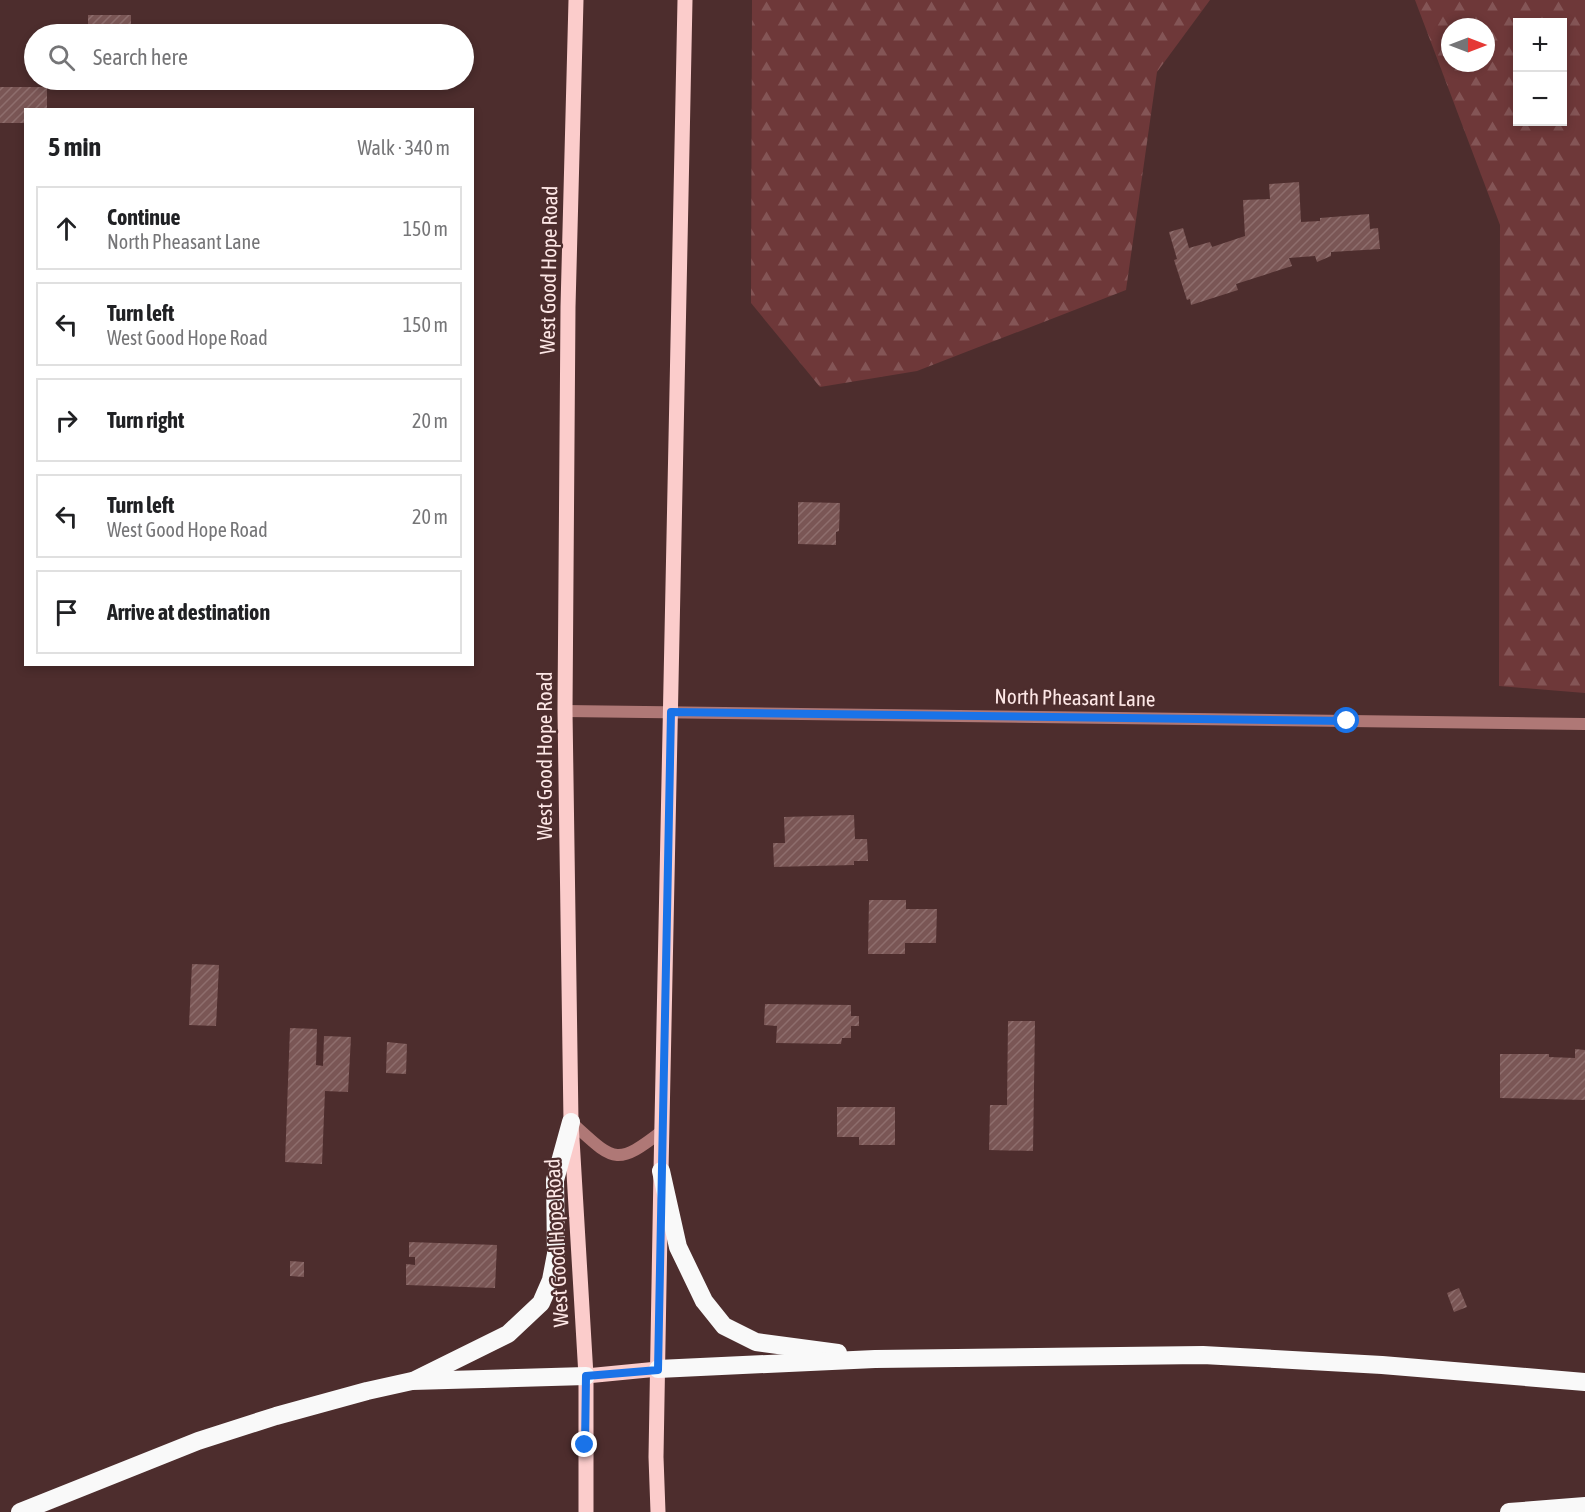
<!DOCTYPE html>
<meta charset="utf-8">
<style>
body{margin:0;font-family:"Asap Condensed",sans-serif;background:#f6f6f6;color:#202124}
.controls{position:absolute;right:18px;top:18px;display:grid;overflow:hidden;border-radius:0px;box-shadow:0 3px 9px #0003}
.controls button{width:54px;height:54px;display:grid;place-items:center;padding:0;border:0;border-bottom:2px solid #e0e0e0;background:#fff;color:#202124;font:30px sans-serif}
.compass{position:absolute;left:1441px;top:18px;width:54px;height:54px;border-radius:50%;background:#fff;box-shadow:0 3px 9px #0003;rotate:90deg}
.stop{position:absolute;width:18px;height:18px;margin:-14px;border:4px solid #1a73e8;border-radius:50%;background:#fff}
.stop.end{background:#1a73e8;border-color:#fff;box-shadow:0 2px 6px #0008}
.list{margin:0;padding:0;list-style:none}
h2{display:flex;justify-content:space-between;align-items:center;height:78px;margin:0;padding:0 24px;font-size:26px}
h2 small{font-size:20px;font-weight:400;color:#757577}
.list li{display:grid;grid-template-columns:39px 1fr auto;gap:18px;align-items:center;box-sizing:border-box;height:84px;margin:0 12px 12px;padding:0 12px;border:2px solid #e0e0e0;border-radius:0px}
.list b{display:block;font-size:22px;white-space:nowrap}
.list p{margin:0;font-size:20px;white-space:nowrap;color:#757577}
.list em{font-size:20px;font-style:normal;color:#757577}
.icon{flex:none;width:33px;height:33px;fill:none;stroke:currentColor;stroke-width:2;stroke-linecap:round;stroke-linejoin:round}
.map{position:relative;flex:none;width:1585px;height:1512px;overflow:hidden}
.search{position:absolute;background:#fff;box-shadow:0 3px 9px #0003;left:24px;top:24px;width:450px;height:66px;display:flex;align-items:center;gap:15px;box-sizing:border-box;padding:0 21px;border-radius:33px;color:#757577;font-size:22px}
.panel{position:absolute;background:#fff;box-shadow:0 3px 9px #0003;left:24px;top:108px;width:450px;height:558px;border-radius:0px}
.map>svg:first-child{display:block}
</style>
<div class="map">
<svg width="1585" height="1512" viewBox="0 0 1585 1512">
<defs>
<pattern id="forest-firs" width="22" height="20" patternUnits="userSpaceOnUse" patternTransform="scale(1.5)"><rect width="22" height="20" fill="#6e3839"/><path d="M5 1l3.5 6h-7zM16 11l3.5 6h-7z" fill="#845556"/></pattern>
<pattern id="building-hatch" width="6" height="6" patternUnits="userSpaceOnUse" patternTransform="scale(1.5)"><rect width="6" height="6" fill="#7a5655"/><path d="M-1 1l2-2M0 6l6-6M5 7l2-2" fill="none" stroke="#8e6e6d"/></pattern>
</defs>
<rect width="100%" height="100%" fill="#4d2d2d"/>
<!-- forest -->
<g fill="url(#forest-firs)" fill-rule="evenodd">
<polygon points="752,0 1210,0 1157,72 1126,290 917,371 820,387 751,303"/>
<path d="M1415,0h170v693l-86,-7 1,-461zM1518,22h44v100h-44zM1450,27h36v36h-36z"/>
</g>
<!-- building -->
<g fill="url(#building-hatch)">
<rect x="88" y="15" width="43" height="19"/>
<polygon points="0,87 47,87 47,110 26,110 26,123 0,123"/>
<polygon points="1299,182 1301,222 1320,221 1320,218 1369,214 1370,229 1378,228 1380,249 1331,252 1331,256 1317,262 1315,256 1289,258 1292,266 1236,284 1238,290 1191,305 1190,299 1187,300 1174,260 1177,259 1169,232 1183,228 1189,248 1210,242 1212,247 1245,236 1243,200 1270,199 1269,184"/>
<polygon points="798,502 840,503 839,531 836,532 836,545 798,544"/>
<polygon points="854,815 855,839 867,839 868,861 854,861 854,865 774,867 773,843 785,843 784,817"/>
<polygon points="869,900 906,900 906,909 937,909 936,943 905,943 905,954 868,954"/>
<polygon points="192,964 219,965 216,1026 189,1025"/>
<polygon points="765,1004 851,1005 851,1016 859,1016 859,1026 851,1026 851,1038 842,1038 841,1044 776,1043 777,1026 764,1025"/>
<polygon points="1008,1021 1035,1021 1033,1151 989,1150 990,1105 1007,1105"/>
<polygon points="290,1028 317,1029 316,1065 323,1066 324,1036 351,1037 348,1092 325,1091 322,1164 285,1162"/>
<polygon points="387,1042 407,1044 406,1074 386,1073"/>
<polygon points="1575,1049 1585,1050 1585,1100 1500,1098 1500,1054 1549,1054 1549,1057 1575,1058"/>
<polygon points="837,1107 895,1107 895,1145 859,1145 859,1137 837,1137"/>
<polygon points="409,1242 497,1245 495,1288 406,1285 406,1264 415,1265 415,1257 409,1257"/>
<polygon points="290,1261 304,1262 304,1277 290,1276"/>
<polygon points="1459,1288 1467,1307 1454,1312 1447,1293"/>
</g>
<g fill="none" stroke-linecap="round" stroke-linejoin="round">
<!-- service -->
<path stroke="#af7876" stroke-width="12" d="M571,1122c42,38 44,46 91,9"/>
<!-- minor -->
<polyline stroke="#af7876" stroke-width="12" points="565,711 1585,724"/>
<!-- primary -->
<g stroke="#fbcccb" stroke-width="15">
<polyline points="576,0 568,307 565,711 571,1122 586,1376 586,1512"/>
<polyline points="586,1376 658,1369"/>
<polyline points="658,1512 656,1457 661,1171 685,0"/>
</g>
<!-- motorway -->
<g stroke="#f9f9f9" stroke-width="18">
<polyline points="661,1171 678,1247 704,1301 724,1326 756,1342 838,1353"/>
<polyline points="658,1369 875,1359 1203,1355 1382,1365 1585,1382"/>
<polyline points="415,1380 508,1334 541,1303 551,1280 556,1254 555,1180 571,1122"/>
<polyline points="20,1512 198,1441 276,1416 367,1391 412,1381 586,1376"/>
<polyline points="1509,1512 1585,1506"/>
</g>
</g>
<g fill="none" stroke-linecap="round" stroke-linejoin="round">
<!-- route -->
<polyline stroke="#1a73e8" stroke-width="8" points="585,1445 586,1376 658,1370 671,712 1347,721"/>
</g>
<g text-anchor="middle" stroke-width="4.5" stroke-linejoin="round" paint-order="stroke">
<!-- street labels -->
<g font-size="21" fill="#fde7e6" stroke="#4d2d2d">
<text transform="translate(549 270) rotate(-89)" y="7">West Good Hope Road</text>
<text transform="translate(1075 698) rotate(1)" y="7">North Pheasant Lane</text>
<text transform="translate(545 756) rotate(-90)" y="7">West Good Hope Road</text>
<text transform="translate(557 1243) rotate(-93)" y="7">West Good Hope Road</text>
</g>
</g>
</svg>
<div class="controls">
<button>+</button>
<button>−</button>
</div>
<svg class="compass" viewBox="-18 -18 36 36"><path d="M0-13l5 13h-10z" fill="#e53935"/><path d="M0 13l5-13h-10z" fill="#757577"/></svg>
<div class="stop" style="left:1347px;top:721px"></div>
<div class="stop end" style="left:585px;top:1445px"></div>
<div class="search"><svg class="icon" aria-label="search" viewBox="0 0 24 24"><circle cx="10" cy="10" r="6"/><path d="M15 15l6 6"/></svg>Search here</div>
<section class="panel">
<h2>5 min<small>Walk · 340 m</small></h2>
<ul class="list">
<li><svg class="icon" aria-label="ahead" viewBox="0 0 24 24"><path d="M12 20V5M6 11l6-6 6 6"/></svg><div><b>Continue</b><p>North Pheasant Lane</p></div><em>150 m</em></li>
<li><svg class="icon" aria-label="left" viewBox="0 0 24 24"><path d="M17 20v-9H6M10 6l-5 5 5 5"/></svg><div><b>Turn left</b><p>West Good Hope Road</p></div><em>150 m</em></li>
<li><svg class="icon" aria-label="right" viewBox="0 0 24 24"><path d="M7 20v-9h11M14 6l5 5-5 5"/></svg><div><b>Turn right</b></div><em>20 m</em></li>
<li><svg class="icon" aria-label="left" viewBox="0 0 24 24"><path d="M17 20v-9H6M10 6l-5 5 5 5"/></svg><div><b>Turn left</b><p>West Good Hope Road</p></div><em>20 m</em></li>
<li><svg class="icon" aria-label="arrive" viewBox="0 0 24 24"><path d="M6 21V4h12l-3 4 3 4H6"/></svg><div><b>Arrive at destination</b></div></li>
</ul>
</section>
</div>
